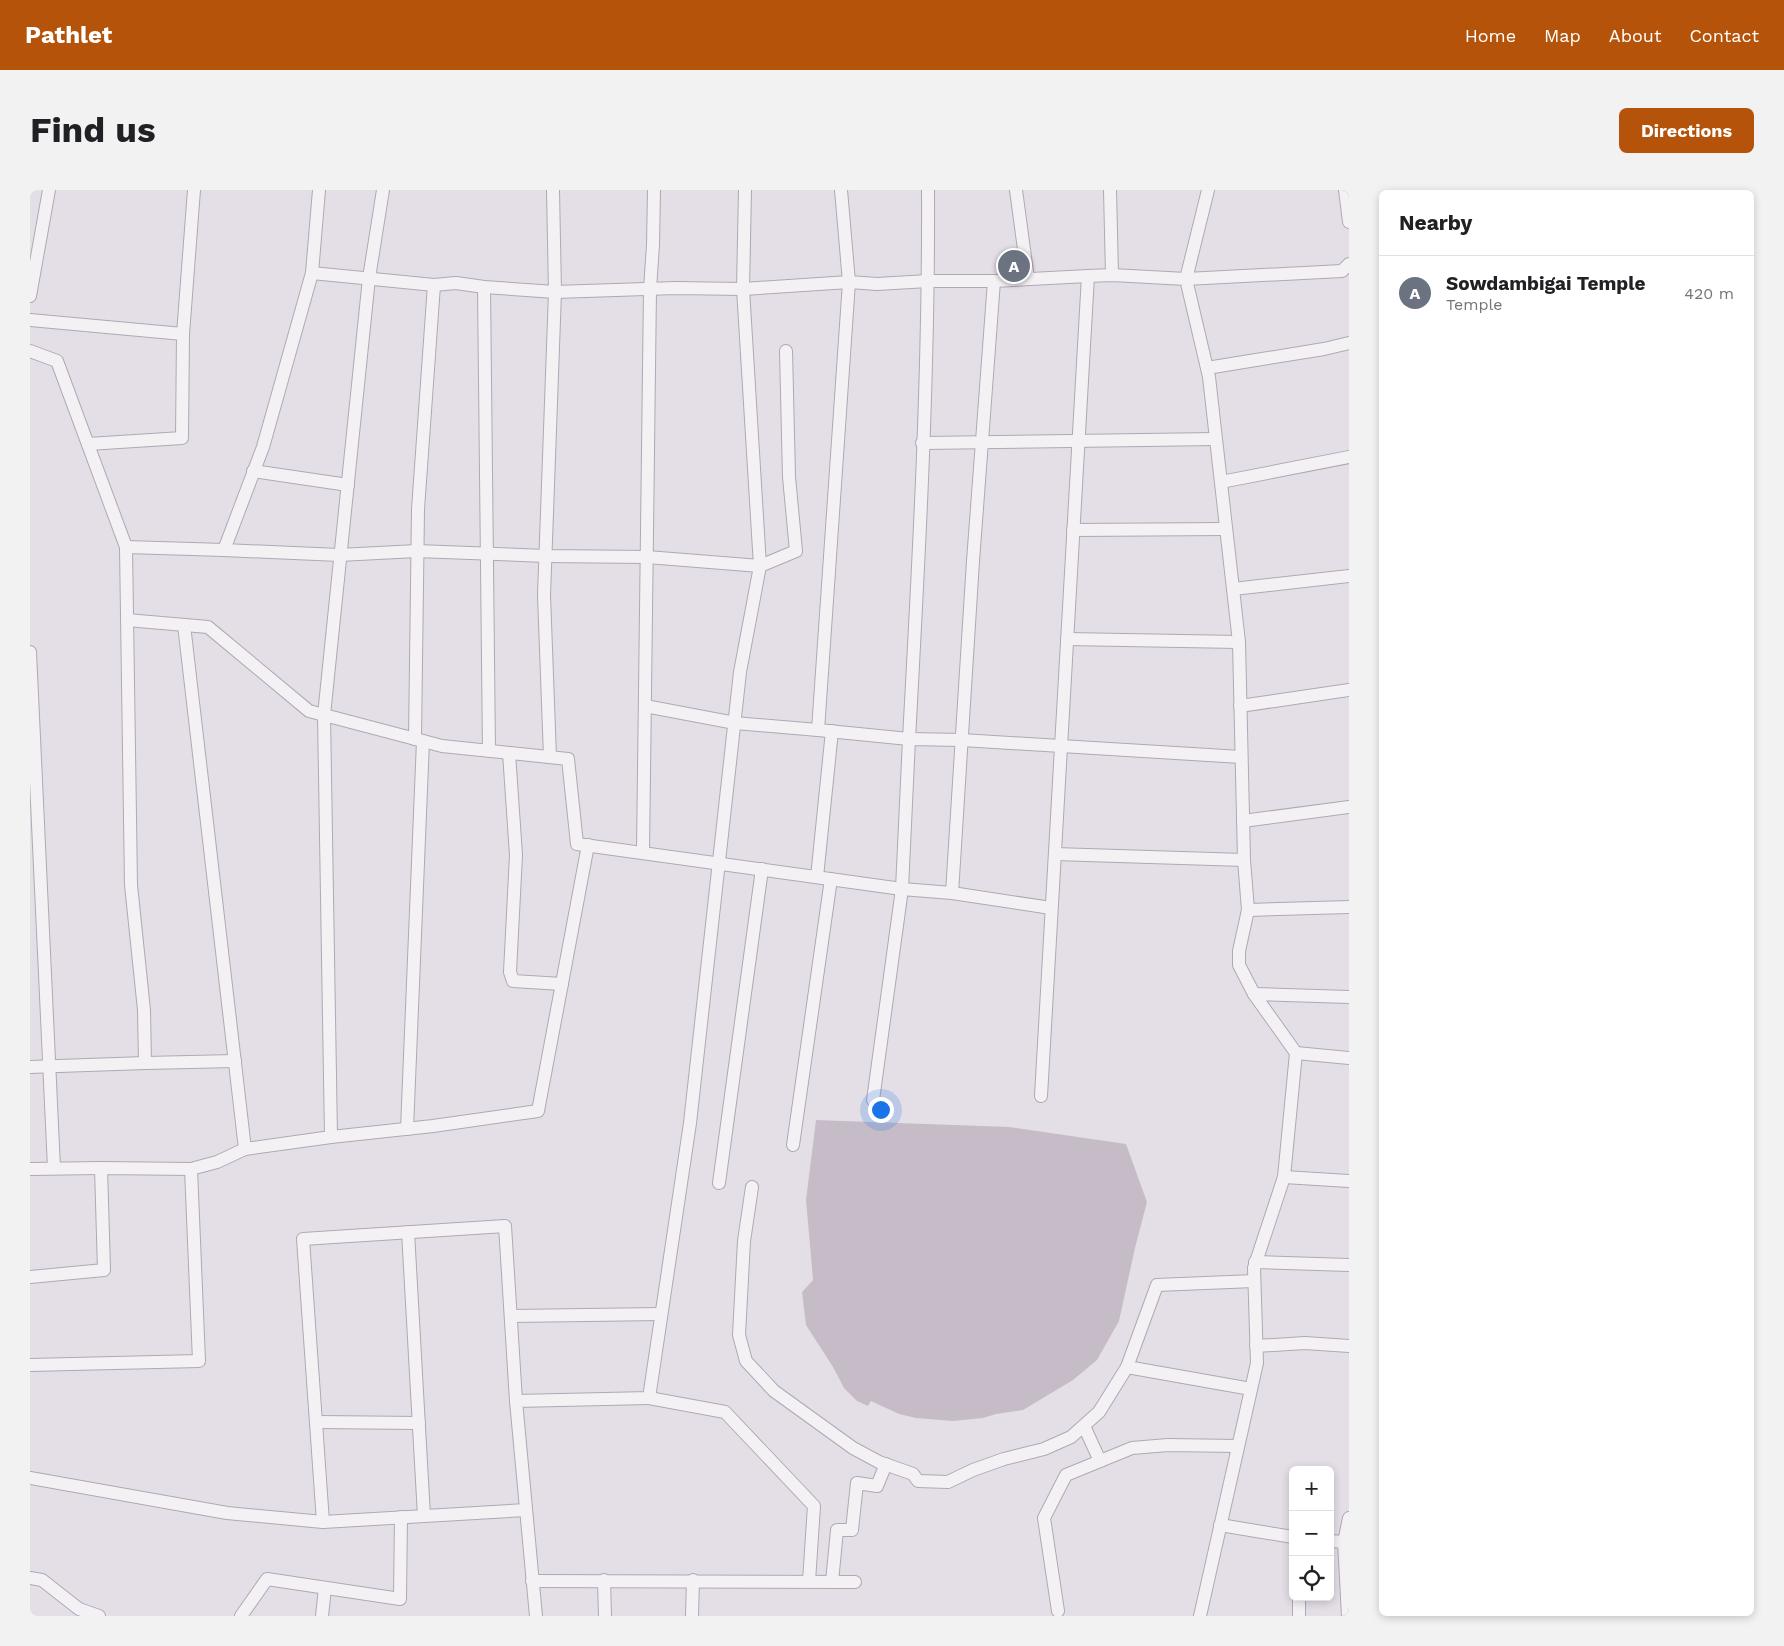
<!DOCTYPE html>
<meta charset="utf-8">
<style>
body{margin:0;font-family:"Work Sans",sans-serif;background:#f2f2f2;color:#202124}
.controls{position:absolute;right:15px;bottom:15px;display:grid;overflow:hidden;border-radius:8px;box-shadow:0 2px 8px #0003}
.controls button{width:45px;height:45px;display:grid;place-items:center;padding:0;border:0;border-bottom:1px solid #e0e0e0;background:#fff;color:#202124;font:25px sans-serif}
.you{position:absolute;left:850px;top:919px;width:18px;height:18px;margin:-12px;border:4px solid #fff;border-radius:50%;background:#1a73e8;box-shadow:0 0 0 8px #1a73e833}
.badge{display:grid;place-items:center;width:32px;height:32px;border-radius:50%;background:#b45309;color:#fff;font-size:16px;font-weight:700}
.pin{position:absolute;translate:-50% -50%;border:2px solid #fff;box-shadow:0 1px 5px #0006}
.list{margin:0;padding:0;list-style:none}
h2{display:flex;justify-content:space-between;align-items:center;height:65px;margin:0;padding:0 20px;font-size:21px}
h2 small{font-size:16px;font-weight:400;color:#757577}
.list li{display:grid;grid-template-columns:32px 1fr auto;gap:15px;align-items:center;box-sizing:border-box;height:75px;padding:0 20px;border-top:1px solid #e0e0e0}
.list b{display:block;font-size:19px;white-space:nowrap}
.list p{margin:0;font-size:16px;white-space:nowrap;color:#757577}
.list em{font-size:16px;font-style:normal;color:#757577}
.icon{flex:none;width:28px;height:28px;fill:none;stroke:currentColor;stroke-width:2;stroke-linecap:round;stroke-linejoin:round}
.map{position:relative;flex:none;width:1319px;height:1426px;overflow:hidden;border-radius:8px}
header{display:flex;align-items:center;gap:30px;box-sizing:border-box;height:70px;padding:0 25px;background:#b45309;color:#fff}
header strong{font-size:24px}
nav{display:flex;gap:28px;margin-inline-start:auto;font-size:18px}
.intro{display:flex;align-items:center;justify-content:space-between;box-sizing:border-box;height:120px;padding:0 30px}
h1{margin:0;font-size:35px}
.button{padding:12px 22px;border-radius:8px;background:#b45309;color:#fff;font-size:18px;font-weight:700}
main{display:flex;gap:30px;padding:0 30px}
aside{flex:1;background:#fff;border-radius:8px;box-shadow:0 2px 8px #0003}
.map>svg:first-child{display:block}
</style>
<header>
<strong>Pathlet</strong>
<nav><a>Home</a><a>Map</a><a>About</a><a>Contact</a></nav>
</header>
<div class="intro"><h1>Find us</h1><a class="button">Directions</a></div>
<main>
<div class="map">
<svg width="1319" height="1426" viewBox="0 0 1319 1426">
<rect width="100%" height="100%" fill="#e4dfe6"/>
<!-- building -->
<polygon fill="#c6bcc8" points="786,930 979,937 1096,954 1117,1012 1105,1058 1089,1131 1067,1170 1043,1190 993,1220 966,1224 953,1228 923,1231 886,1228 869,1224 841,1211 838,1216 827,1211 814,1198 803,1177 776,1135 772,1102 783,1090 776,1010"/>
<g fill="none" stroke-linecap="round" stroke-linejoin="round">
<defs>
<g id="street">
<polyline points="353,0 339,88 294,525 301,947 403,936 508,921 558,655"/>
<polyline points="986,0 998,89"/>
<polyline points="1080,0 1082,85"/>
<polyline points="1178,0 1156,89 1312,81 1319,74"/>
<polyline points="1315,0 1319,32"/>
<polyline points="282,83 404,95 426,93 454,97 525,102 646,98 713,99 819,92 847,94 898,91 964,91 1058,86 1082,85 1156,89 1179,187 1209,452 1214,670 1218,720 1209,761 1209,775 1224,804"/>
<polyline points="454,97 459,561"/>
<polyline points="0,106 19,0"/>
<polyline points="0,130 153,144 164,0"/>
<polyline points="0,161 27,171 96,357"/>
<polyline points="1177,178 1294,159 1319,153"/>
<polyline points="892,253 1186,249"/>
<polyline points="58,254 152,248 153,144"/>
<polyline points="223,281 318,295"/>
<polyline points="1191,292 1319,267"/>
<polyline points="1043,340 1196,339"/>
<polyline points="194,360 309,365 387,361 516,366 617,367 730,376 713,99 715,0"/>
<polyline points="1203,399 1319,386"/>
<polyline points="97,430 178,437 279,521 412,556 538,569 547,654 872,699 879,549 932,550 1211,567"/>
<polyline points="154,435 215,959"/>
<polyline points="1037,449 1209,452"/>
<polyline points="0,462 24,978"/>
<polyline points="615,516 705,533 788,540 819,92 811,0"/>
<polyline points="1210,516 1319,500"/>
<path d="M788,540l91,9c10,-183 20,-366 19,-549"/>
<polyline points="385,549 388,319 404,95"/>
<polyline points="479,563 486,665 480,782 483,791 532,794"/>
<polyline points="520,567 514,405 525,102 523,0"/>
<polyline points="1213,631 1319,617"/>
<polyline points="613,663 620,99 623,55 624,0"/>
<polyline points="1025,664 1214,670"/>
<polyline points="787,687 802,541"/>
<polyline points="922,703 1021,718"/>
<polyline points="1218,720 1319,717"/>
<polyline points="1266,863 1319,868"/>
<polyline points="115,873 205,871"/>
<polyline points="0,877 115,873 114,820 101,695 96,357 194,360 233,257 282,83 289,0"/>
<polyline points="1011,906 1058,86"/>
<polyline points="843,910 872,699 922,703 943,371 964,91"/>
<polyline points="377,939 393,551"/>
<polyline points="763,955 801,689"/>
<polyline points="0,979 71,978"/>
<polyline points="1254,987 1319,991"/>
<polyline points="689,993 732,679"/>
<polyline points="722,997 714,1051 709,1145 716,1171 744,1201 823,1258 849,1272 883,1284 888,1291 918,1292 943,1280 974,1269 1014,1259 1041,1247 1069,1222 1097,1177"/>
<polyline points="378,1042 394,1326"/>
<polyline points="1225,1072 1319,1075"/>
<polyline points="0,1087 74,1080 71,978 161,979"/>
<polyline points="481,1126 631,1124"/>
<polyline points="1226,1156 1275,1153 1319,1156"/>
<polyline points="0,1175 169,1171 161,979 187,972 215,959 301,947"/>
<polyline points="1221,1199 1097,1177 1127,1095 1224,1091"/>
<polyline points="619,1208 695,1222 784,1316 779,1391"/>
<polyline points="286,1232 389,1233"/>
<polyline points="1054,1236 1070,1271"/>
<polyline points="0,1288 197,1323 293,1332 496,1320"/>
<polyline points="293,1332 273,1049 475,1036 486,1211"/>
<polyline points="1190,1335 1263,1347"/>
<polyline points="1300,1351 1314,1352 1318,1426"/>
<polyline points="1314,1352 1319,1328"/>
<polyline points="0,1388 12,1390 49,1419 69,1426"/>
<polyline points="574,1390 575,1426"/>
<polyline points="502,1391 825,1392"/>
<polyline points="802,1392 807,1340 822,1340 827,1293 847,1296 856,1274"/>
<polyline points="1028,1421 1014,1328 1036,1285 1102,1258 1138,1255 1208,1256"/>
<polyline points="211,1426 237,1389 370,1409 371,1327"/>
<polyline points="292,1426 295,1398"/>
<polyline points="506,1426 486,1211 619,1208 660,933 710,482 730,376 766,361 759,287 756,161"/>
<polyline points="662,1426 663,1390"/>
<polyline points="1170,1426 1227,1173 1224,1078 1254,987 1266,863 1224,804 1319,807"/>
<polyline points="1269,1426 1269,1407"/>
</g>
</defs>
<!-- street casing -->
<use href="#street" stroke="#b0a8b3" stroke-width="14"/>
<!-- street -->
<use href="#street" stroke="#f4f1f5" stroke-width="12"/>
</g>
</svg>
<div class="controls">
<button>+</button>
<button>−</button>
<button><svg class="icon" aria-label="locate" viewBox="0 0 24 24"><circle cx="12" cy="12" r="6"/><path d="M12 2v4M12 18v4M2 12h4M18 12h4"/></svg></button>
</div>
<div class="you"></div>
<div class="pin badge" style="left:984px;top:76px;background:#6b7280">A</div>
</div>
<aside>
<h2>Nearby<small></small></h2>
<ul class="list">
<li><span class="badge" style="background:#6b7280">A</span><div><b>Sowdambigai Temple</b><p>Temple</p></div><em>420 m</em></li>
</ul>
</aside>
</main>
